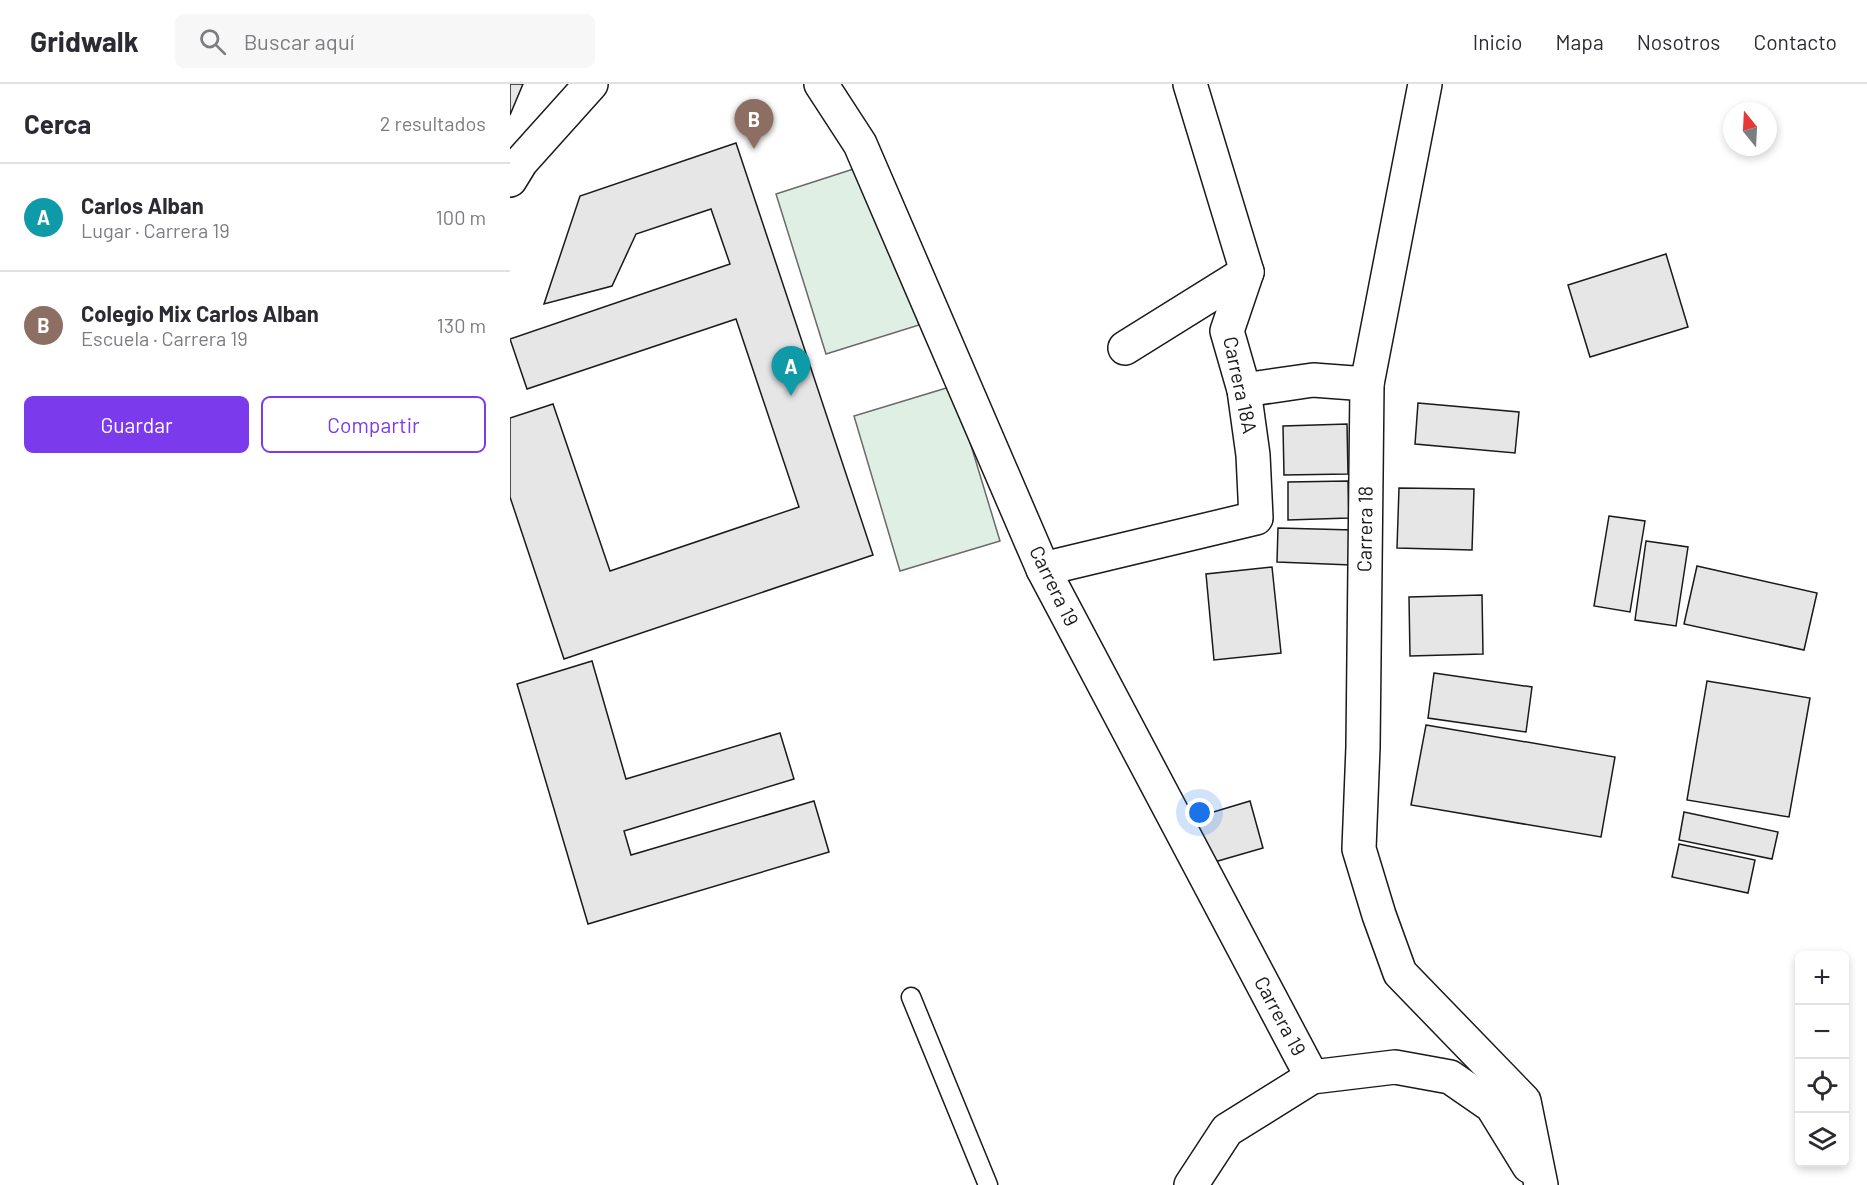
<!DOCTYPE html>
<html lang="es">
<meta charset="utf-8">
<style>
body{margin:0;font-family:Barlow,sans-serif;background:#f7f7f7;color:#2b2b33}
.controls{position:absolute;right:18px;bottom:18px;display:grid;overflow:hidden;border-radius:9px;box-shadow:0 3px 9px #0003}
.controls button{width:54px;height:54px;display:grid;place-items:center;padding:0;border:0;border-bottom:2px solid #e1e1e2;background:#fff;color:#2b2b33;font:30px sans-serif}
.compass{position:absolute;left:1213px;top:18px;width:54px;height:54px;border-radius:50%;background:#fff;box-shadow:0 3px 9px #0003;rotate:342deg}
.you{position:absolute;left:690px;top:729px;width:21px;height:21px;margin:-15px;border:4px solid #fff;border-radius:50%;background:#1a73e8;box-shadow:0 0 0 9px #1a73e833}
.badge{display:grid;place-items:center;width:39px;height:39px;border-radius:50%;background:#7c3aed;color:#fff;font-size:20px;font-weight:700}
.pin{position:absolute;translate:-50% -50px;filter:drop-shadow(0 2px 3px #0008)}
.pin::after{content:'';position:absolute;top:32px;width:21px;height:18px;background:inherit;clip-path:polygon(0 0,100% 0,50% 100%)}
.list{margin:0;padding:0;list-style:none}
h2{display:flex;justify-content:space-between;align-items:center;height:78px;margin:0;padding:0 24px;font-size:26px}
h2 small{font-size:20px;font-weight:400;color:#7c7c81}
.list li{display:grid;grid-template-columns:39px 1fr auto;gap:18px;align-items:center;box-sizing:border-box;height:108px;padding:0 24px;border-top:2px solid #e1e1e2}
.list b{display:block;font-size:22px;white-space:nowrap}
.list p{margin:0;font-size:20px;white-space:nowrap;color:#7c7c81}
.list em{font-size:20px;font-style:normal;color:#7c7c81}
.actions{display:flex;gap:12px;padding:18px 24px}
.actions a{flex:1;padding:14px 0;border:2px solid #7c3aed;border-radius:9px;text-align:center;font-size:21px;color:#7c3aed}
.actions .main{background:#7c3aed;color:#fff}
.icon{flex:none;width:33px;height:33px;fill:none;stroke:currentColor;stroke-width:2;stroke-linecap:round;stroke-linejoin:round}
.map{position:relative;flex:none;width:1357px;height:1101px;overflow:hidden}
header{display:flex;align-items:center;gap:36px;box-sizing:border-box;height:84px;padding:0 30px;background:#fff;border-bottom:2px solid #e1e1e2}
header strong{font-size:28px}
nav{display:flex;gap:33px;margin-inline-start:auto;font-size:21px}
.search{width:420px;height:54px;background:#f7f7f7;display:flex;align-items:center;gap:15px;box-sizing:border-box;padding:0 21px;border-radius:9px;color:#7c7c81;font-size:22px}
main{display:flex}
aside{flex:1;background:#fff}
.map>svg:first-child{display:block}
</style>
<header>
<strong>Gridwalk</strong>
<div class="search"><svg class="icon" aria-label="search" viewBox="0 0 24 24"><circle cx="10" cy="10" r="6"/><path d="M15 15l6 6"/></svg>Buscar aquí</div>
<nav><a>Inicio</a><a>Mapa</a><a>Nosotros</a><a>Contacto</a></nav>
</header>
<main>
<aside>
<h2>Cerca<small>2 resultados</small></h2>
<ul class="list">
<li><span class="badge" style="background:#0f9aa8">A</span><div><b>Carlos Alban</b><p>Lugar · Carrera 19</p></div><em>100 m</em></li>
<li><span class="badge" style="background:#8d6e63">B</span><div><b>Colegio Mix Carlos Alban</b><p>Escuela · Carrera 19</p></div><em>130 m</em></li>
</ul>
<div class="actions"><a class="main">Guardar</a><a>Compartir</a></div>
</aside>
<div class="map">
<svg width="1357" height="1101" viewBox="0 0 1357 1101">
<rect width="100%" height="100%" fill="#fff"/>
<!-- green -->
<g fill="#e0efe3" stroke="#6a6a6a" stroke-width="1.5">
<polygon points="359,80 409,241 316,270 266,110"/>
<polygon points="443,302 490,457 390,487 344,332"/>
</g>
<!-- building -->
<g fill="#e6e6e6" stroke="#1a1a1a" stroke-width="1.5">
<polygon points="0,0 13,0 0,31"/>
<polygon points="226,59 363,471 54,575 0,413 0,334 43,320 100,487 289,423 226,235 17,305 0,255 220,180 201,125 126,150 102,202 34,220 70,112"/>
<polygon points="1156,170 1178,243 1080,273 1058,201"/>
<polygon points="908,319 1009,328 1005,369 905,360"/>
<polygon points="837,340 838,390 774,391 773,342"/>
<polygon points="838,397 839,434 778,436 778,398"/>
<polygon points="889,404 964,405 962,466 887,464"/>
<polygon points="1099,432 1135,437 1120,528 1084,522"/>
<polygon points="768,444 843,446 841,481 767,478"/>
<polygon points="1136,457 1178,463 1166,542 1125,536"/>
<polygon points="1187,482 1307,509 1294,566 1174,540"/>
<polygon points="762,483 771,569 704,576 696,490"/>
<polygon points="972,511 973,570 900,572 899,513"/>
<polygon points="82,577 116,695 270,649 284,695 114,747 121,771 304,717 319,768 78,840 7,600"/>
<polygon points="924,589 1022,603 1016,648 918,634"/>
<polygon points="1197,597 1300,614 1279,733 1177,716"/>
<polygon points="916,641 1105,673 1091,753 901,721"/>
<polygon points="740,717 753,764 694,781 680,735"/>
<polygon points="1174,728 1268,748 1262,775 1169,756"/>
<polygon points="1169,760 1245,776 1238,809 1162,793"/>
</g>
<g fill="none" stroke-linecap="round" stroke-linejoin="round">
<defs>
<polyline id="service" points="401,913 478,1101"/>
<g id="minor">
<polyline points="311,0 350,60 533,485 802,993"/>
<polyline points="915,0 857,300 853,663 849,765 869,831 890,889 1014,1017 1031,1101"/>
<polyline points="0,96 11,78 81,0"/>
<polyline points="615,264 737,188"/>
<polyline points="734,306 803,296 857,300"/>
<polyline points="533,485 746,434 743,371 734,306 717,247 737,188 680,0"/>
<polyline points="681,1101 717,1046 802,993 885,983 940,993 982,1022 1019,1082"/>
</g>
</defs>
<!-- service casing -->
<use href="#service" stroke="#1a1a1a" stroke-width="21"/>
<!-- minor casing -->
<use href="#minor" stroke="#1a1a1a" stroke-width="36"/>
<!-- service -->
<use href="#service" stroke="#fff" stroke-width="18"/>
<!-- minor -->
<use href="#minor" stroke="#fff" stroke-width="33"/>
</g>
<g text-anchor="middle" stroke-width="4.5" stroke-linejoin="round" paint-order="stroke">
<!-- street labels -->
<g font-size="20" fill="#1a1a1a" stroke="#fff">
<text transform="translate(730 301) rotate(78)" y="7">Carrera 18A</text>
<text transform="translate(855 445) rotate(-89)" y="7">Carrera 18</text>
<text transform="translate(544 502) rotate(64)" y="7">Carrera 19</text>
<text transform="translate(770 932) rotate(62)" y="7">Carrera 19</text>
</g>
</g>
</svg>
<div class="controls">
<button>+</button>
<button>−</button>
<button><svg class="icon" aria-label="locate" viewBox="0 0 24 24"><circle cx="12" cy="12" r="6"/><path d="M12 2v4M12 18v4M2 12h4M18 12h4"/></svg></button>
<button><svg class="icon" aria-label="layers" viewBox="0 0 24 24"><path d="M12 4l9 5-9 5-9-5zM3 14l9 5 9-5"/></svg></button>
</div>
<svg class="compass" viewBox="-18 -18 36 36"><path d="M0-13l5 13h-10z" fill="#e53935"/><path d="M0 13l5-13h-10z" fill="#7c7c81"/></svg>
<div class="you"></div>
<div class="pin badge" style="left:281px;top:312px;background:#0f9aa8">A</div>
<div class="pin badge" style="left:244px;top:65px;background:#8d6e63">B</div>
</div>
</main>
